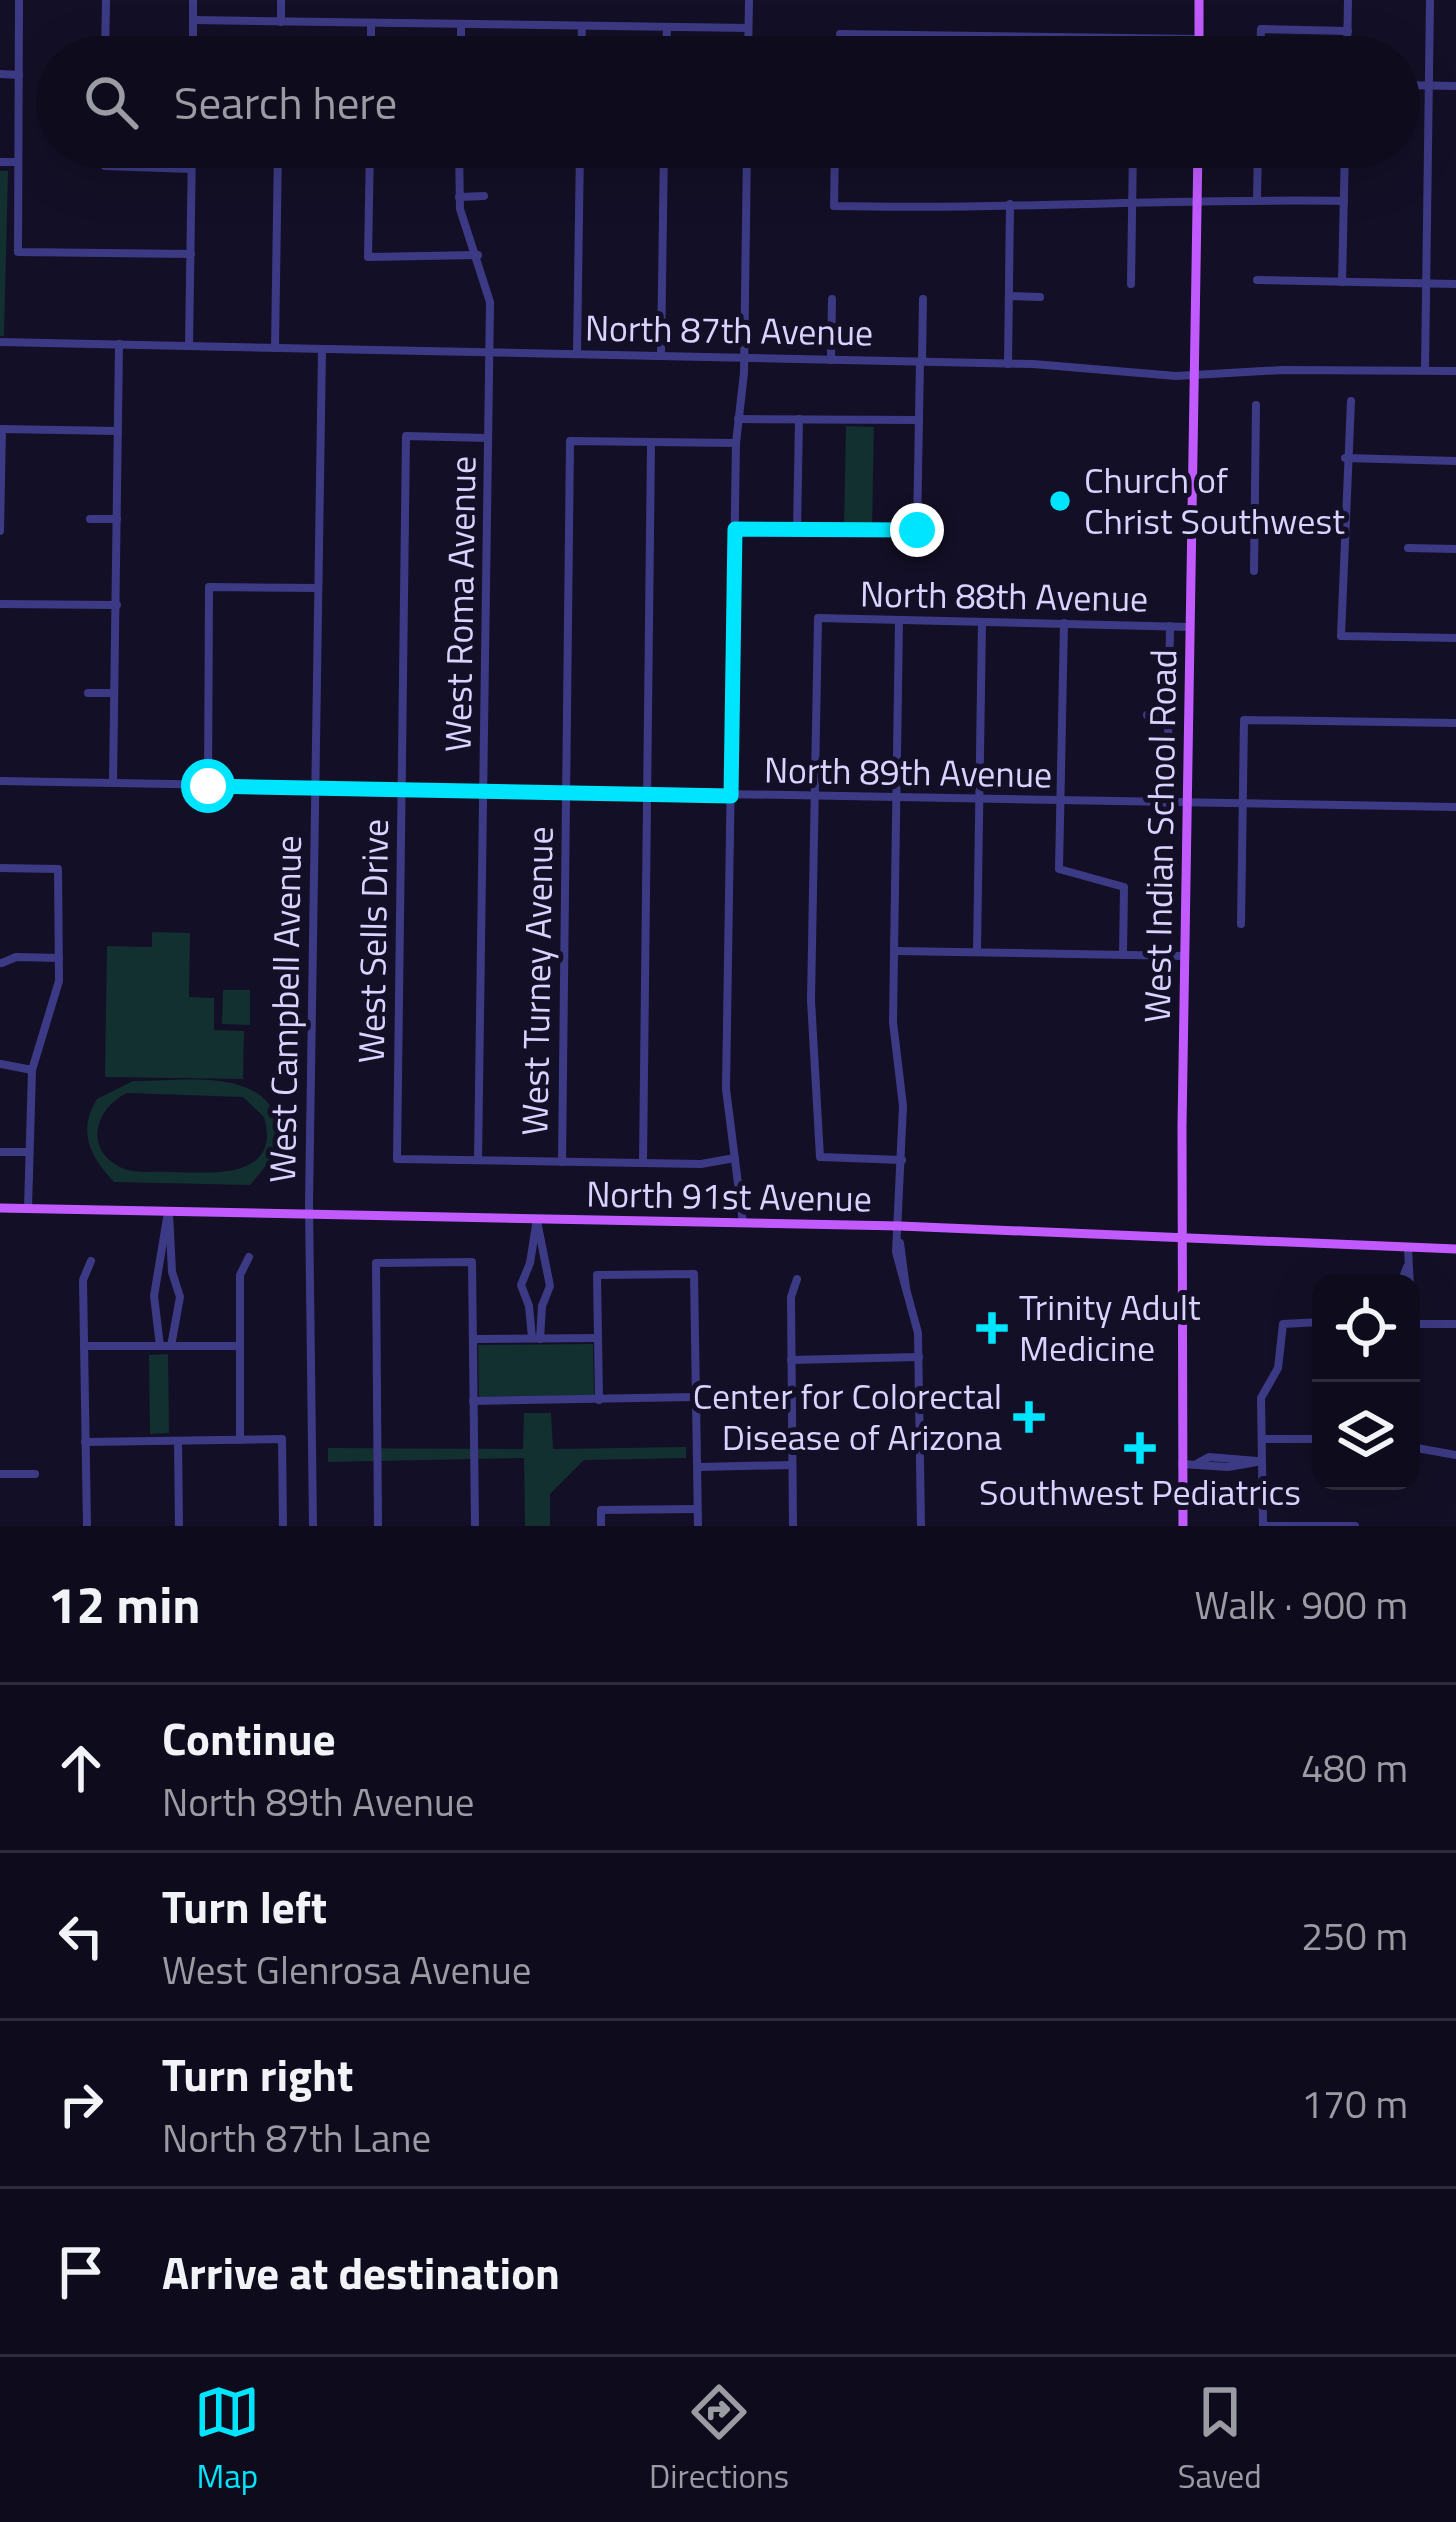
<!DOCTYPE html>
<meta charset="utf-8">
<style>
body{margin:0;font-family:"Titillium Web",sans-serif;background:#1c1929;color:#f1f3f6}
.controls{position:absolute;right:36px;bottom:36px;display:grid;overflow:hidden;border-radius:24px;box-shadow:0 12px 48px #0002}
.controls button{width:108px;height:108px;display:grid;place-items:center;padding:0;border:0;border-bottom:3px solid #2e2b3b;background:#0e0b1c;color:#f1f3f6;font:60px sans-serif}
.stop{position:absolute;width:36px;height:36px;margin:-27px;border:9px solid #00e5ff;border-radius:50%;background:#fff}
.stop.end{background:#00e5ff;border-color:#fff;box-shadow:0 3px 12px #0008}
.list{margin:0;padding:0;list-style:none}
h2{display:flex;justify-content:space-between;align-items:center;height:156px;margin:0;padding:0 48px;font-size:51px}
h2 small{font-size:39px;font-weight:400;color:#9b9ba3}
.list li{display:grid;grid-template-columns:78px 1fr auto;gap:36px;align-items:center;box-sizing:border-box;height:168px;padding:0 48px;border-top:3px solid #2e2b3b}
.list b{display:block;font-size:45px;white-space:nowrap}
.list p{margin:0;font-size:39px;white-space:nowrap;color:#9b9ba3}
.list em{font-size:39px;font-style:normal;color:#9b9ba3}
.icon{flex:none;width:66px;height:66px;fill:none;stroke:currentColor;stroke-width:2;stroke-linecap:round;stroke-linejoin:round}
.map{position:relative;flex:none;width:1456px;height:1526px;overflow:hidden}
.search{position:absolute;background:#0e0b1c;box-shadow:0 12px 48px #0002;left:36px;right:36px;top:36px;height:132px;display:flex;align-items:center;gap:30px;box-sizing:border-box;padding:0 42px;border-radius:66px;color:#9b9ba3;font-size:45px}
.sheet{height:828px;background:#0e0b1c}
nav{display:flex;justify-content:space-around;align-items:center;box-sizing:border-box;height:168px;border-top:3px solid #2e2b3b;background:#0e0b1c;font-size:33px;color:#9b9ba3}
nav a{display:grid;justify-items:center;gap:6px}
nav .on{color:#00e5ff}
.map>svg:first-child{display:block}
</style>
<div class="map">
<svg width="1456" height="1526" viewBox="0 0 1456 1526">
<rect width="100%" height="100%" fill="#130f26"/>
<!-- green -->
<g fill="#12302f" fill-rule="evenodd">
<polygon points="0,171 8,171 4,336 0,336"/>
<polygon points="846,426 874,427 872,527 844,527"/>
<polygon points="152,932 190,933 189,997 214,998 214,1030 244,1031 243,1079 105,1077 107,946 152,947"/>
<polygon points="223,990 250,990 250,1025 222,1024"/>
<path d="M133,1081c42,1 128,-15 143,38 8,28 -9,46 -26,66l-136,-3c-24,-26 -37,-50 -17,-83zM127,1093l116,4 21,20c18,62 -51,56 -90,55 -18,-1 -41,3 -56,-6 -35,-19 -21,-59 9,-73z"/>
<polygon points="593,1344 594,1395 479,1397 478,1345"/>
<polygon points="168,1354 169,1433 150,1434 149,1355"/>
<polygon points="524,1413 551,1413 553,1449 686,1447 686,1458 584,1460 550,1494 550,1526 525,1526 524,1458 328,1462 328,1448 523,1449"/>
</g>
<g fill="none" stroke-linecap="round" stroke-linejoin="round">
<!-- minor -->
<g stroke="#3d3a85" stroke-width="8">
<polyline points="19,0 18,252 191,254"/>
<polyline points="193,20 748,28"/>
<polyline points="281,22 281,0"/>
<polyline points="840,34 1199,39"/>
<polyline points="105,57 106,0"/>
<polyline points="193,57 193,0"/>
<polyline points="371,57 371,26"/>
<polyline points="461,57 461,28"/>
<polyline points="581,57 582,26"/>
<polyline points="666,57 667,28"/>
<polyline points="748,57 749,0"/>
<polyline points="919,57 919,37"/>
<polyline points="1260,57 1261,29 1348,31"/>
<polyline points="1347,57 1348,0"/>
<polyline points="0,74 19,75"/>
<polyline points="1399,85 1456,86"/>
<polyline points="105,147 105,166 191,169"/>
<polyline points="370,147 368,257 478,255"/>
<polyline points="459,147 460,209 490,302 478,1160"/>
<path d="M835,147l-1,59c171,4 340,-8 510,-5"/>
<polyline points="0,162 18,162"/>
<polyline points="459,197 484,196"/>
<polyline points="1257,199 1258,147"/>
<polyline points="1257,280 1456,284"/>
<polyline points="1342,282 1345,147"/>
<polyline points="1131,284 1133,147"/>
<polyline points="1009,296 1040,297"/>
<polyline points="0,342 1033,364 1176,376 1283,370 1456,371"/>
<polyline points="189,346 192,147"/>
<polyline points="275,348 278,147"/>
<polyline points="577,353 580,147"/>
<polyline points="661,354 664,147"/>
<polyline points="831,360 832,299"/>
<polyline points="922,361 923,299"/>
<polyline points="1008,364 1010,204"/>
<polyline points="1425,370 1430,0"/>
<polyline points="1351,401 1341,636 1456,638"/>
<polyline points="738,419 919,420"/>
<polyline points="0,429 118,431"/>
<polyline points="488,438 406,436 397,1159 701,1164 735,1158"/>
<polyline points="1345,458 1456,461"/>
<polyline points="90,519 117,519"/>
<polyline points="1192,521 1344,524"/>
<polyline points="735,529 917,530 920,361"/>
<polyline points="0,531 2,429"/>
<polyline points="797,531 799,419"/>
<polyline points="1408,548 1456,549"/>
<polyline points="1254,571 1256,405"/>
<polyline points="0,604 117,605"/>
<polyline points="899,620 893,1022 903,1106 896,1252 918,1333 921,1526"/>
<polyline points="1064,623 1059,869 1124,887 1123,955"/>
<polyline points="88,693 114,693"/>
<polyline points="1147,715 1168,715"/>
<polyline points="0,781 1456,807"/>
<polyline points="113,782 119,344"/>
<polyline points="208,786 209,587 318,588"/>
<polyline points="1167,804 1170,626"/>
<polyline points="0,868 58,869 59,981 32,1070 28,1208"/>
<polyline points="1241,924 1244,720 1456,723"/>
<polyline points="895,951 1185,956"/>
<polyline points="977,952 982,622"/>
<polyline points="2,963 16,957 59,958"/>
<polyline points="1,1064 32,1070"/>
<polyline points="0,1152 29,1152"/>
<polyline points="902,1160 820,1157 811,1000 818,618 1190,627"/>
<polyline points="562,1162 570,441 736,443"/>
<polyline points="643,1163 651,443"/>
<polyline points="169,1213 172,1272 180,1297 171,1346"/>
<polyline points="537,1221 550,1286 542,1306 540,1339"/>
<polyline points="743,1223 726,1089 736,443 744,373 747,147"/>
<polyline points="900,1243 906,1288"/>
<polyline points="1408,1248 1411,1307"/>
<polyline points="1401,1283 1407,1267"/>
<polyline points="1411,1324 1456,1324"/>
<polyline points="532,1338 529,1306 521,1285 530,1263 537,1219"/>
<polyline points="473,1339 598,1338"/>
<polyline points="84,1346 240,1346"/>
<polyline points="160,1346 154,1296 168,1212"/>
<polyline points="791,1360 919,1357"/>
<polyline points="599,1400 597,1275 694,1274 698,1526"/>
<polyline points="473,1401 696,1397"/>
<polyline points="1262,1439 1321,1439"/>
<polyline points="240,1440 240,1275 249,1257"/>
<polyline points="178,1441 179,1526"/>
<polyline points="85,1442 282,1439 283,1526"/>
<polyline points="1411,1447 1456,1455"/>
<polyline points="1198,1463 1209,1457 1257,1461"/>
<polyline points="1182,1464 1228,1467 1262,1461"/>
<polyline points="698,1467 792,1465"/>
<polyline points="0,1474 35,1474"/>
<polyline points="87,1526 83,1280 91,1261"/>
<polyline points="313,1526 309,1204 322,349"/>
<polyline points="378,1526 376,1263 472,1262 475,1526"/>
<polyline points="601,1526 601,1510 697,1509"/>
<polyline points="793,1526 791,1297 797,1279"/>
<polyline points="1263,1526 1261,1398 1278,1368 1283,1324 1321,1322"/>
<polyline points="1265,1526 1355,1526"/>
</g>
<!-- major -->
<g stroke="#c25bff" stroke-width="9">
<polyline points="1199,57 1199,0"/>
<polyline points="0,1208 900,1226 1456,1249"/>
<polyline points="1183,1526 1182,1126 1198,147"/>
</g>
</g>
<g fill="none" stroke-linecap="round" stroke-linejoin="round">
<!-- route -->
<polyline stroke="#00e5ff" stroke-width="15" points="208,786 731,796 735,529 917,530"/>
</g>
<!-- markers -->
<g fill="#00e5ff" stroke="#130f26" stroke-width="4.5">
<circle cx="1060" cy="501" r="12"/>
<path d="M986 1310h12v12h12v12h-12v12h-12v-12h-12v-12h12z"/>
<path d="M1023 1399h12v12h12v12h-12v12h-12v-12h-12v-12h12z"/>
<path d="M1134 1430h12v12h12v12h-12v12h-12v-12h-12v-12h12z"/>
</g>
<g text-anchor="middle" stroke-width="10" stroke-linejoin="round" paint-order="stroke">
<!-- street labels -->
<g font-size="36" fill="#d9d4ff" stroke="#130f26">
<text transform="translate(729 330) rotate(1)" y="13">North 87th Avenue</text>
<text transform="translate(1004 596) rotate(1)" y="13">North 88th Avenue</text>
<text transform="translate(460 604) rotate(-89)" y="13">West Roma Avenue</text>
<text transform="translate(908 772) rotate(1)" y="13">North 89th Avenue</text>
<text transform="translate(1160 836) rotate(-89)" y="13">West Indian School Road</text>
<text transform="translate(373 941) rotate(-89)" y="13">West Sells Drive</text>
<text transform="translate(537 981) rotate(-89)" y="13">West Turney Avenue</text>
<text transform="translate(285 1009) rotate(-89)" y="13">West Campbell Avenue</text>
<text transform="translate(729 1196) rotate(1)" y="13">North 91st Avenue</text>
</g>
<!-- poi labels -->
<g font-size="36" fill="#d9d4ff" stroke="#130f26" text-anchor="start">
<text x="1084" y="493">Church of<tspan x="1084" dy="41">Christ Southwest</tspan></text>
<text x="1019" y="1320">Trinity Adult<tspan x="1019" dy="41">Medicine</tspan></text>
<text x="1002" y="1409" text-anchor="end">Center for Colorectal<tspan x="1002" dy="41">Disease of Arizona</tspan></text>
<text x="1140" y="1505" text-anchor="middle">Southwest Pediatrics</text>
</g>
</g>
</svg>
<div class="controls">
<button><svg class="icon" aria-label="locate" viewBox="0 0 24 24"><circle cx="12" cy="12" r="6"/><path d="M12 2v4M12 18v4M2 12h4M18 12h4"/></svg></button>
<button><svg class="icon" aria-label="layers" viewBox="0 0 24 24"><path d="M12 4l9 5-9 5-9-5zM3 14l9 5 9-5"/></svg></button>
</div>
<div class="stop" style="left:208px;top:786px"></div>
<div class="stop end" style="left:917px;top:530px"></div>
<div class="search"><svg class="icon" aria-label="search" viewBox="0 0 24 24"><circle cx="10" cy="10" r="6"/><path d="M15 15l6 6"/></svg>Search here</div>
</div>
<section class="sheet">
<h2>12 min<small>Walk · 900 m</small></h2>
<ul class="list">
<li><svg class="icon" aria-label="ahead" viewBox="0 0 24 24"><path d="M12 20V5M6 11l6-6 6 6"/></svg><div><b>Continue</b><p>North 89th Avenue</p></div><em>480 m</em></li>
<li><svg class="icon" aria-label="left" viewBox="0 0 24 24"><path d="M17 20v-9H6M10 6l-5 5 5 5"/></svg><div><b>Turn left</b><p>West Glenrosa Avenue</p></div><em>250 m</em></li>
<li><svg class="icon" aria-label="right" viewBox="0 0 24 24"><path d="M7 20v-9h11M14 6l5 5-5 5"/></svg><div><b>Turn right</b><p>North 87th Lane</p></div><em>170 m</em></li>
<li><svg class="icon" aria-label="arrive" viewBox="0 0 24 24"><path d="M6 21V4h12l-3 4 3 4H6"/></svg><div><b>Arrive at destination</b></div></li>
</ul>
</section>
<nav>
<a class="on"><svg class="icon" aria-label="map" viewBox="0 0 24 24"><path d="M3 6l6-2 6 2 6-2v14l-6 2-6-2-6 2zM9 4v14M15 6v14"/></svg>Map</a>
<a><svg class="icon" aria-label="directions" viewBox="0 0 24 24"><path d="M12 3l9 9-9 9-9-9zM9 14v-3h6M13 9l2 2-2 2"/></svg>Directions</a>
<a><svg class="icon" aria-label="saved" viewBox="0 0 24 24"><path d="M7 4h10v16l-5-4-5 4z"/></svg>Saved</a>
</nav>
